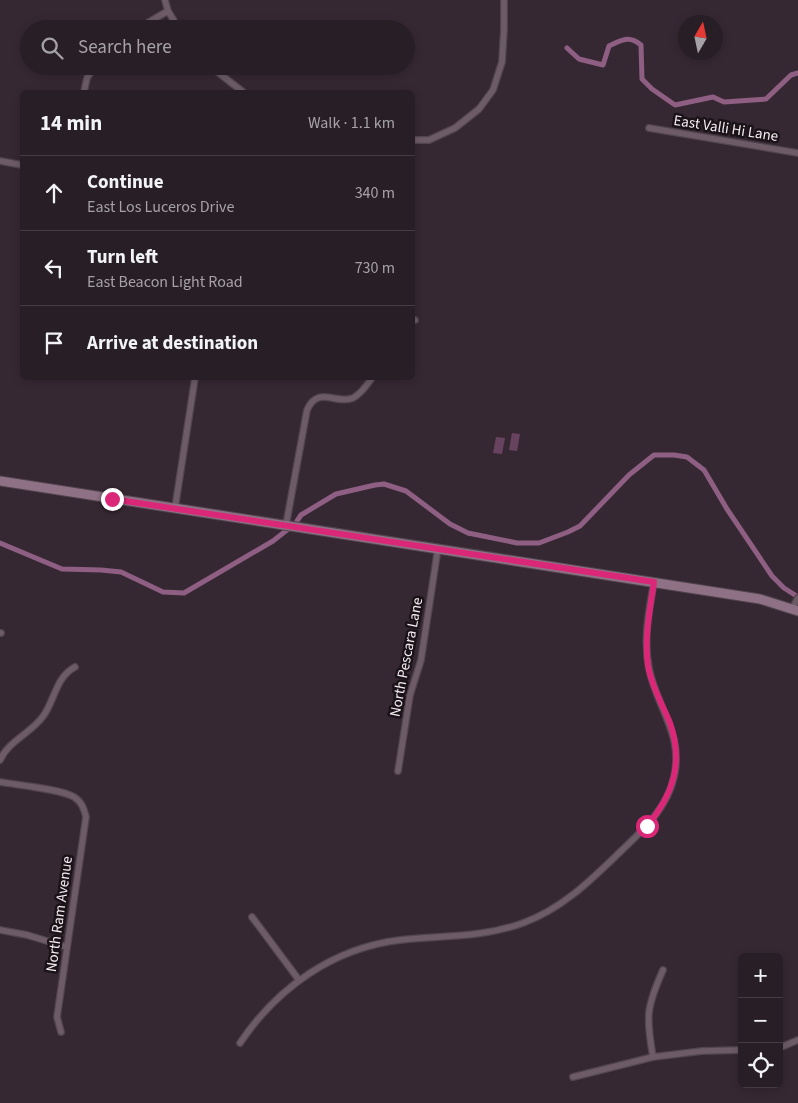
<!DOCTYPE html>
<meta charset="utf-8">
<style>
body{margin:0;font-family:"Source Sans 3",sans-serif;background:#30272e;color:#f1f3f6}
.controls{position:absolute;right:15px;bottom:15px;display:grid;overflow:hidden;border-radius:8px;box-shadow:0 2px 8px #0003}
.controls button{width:45px;height:45px;display:grid;place-items:center;padding:0;border:0;border-bottom:1px solid #443c43;background:#281e26;color:#f1f3f6;font:25px sans-serif}
.compass{position:absolute;left:678px;top:15px;width:45px;height:45px;border-radius:50%;background:#281e26;box-shadow:0 2px 8px #0003;rotate:9deg}
.stop{position:absolute;width:15px;height:15px;margin:-11px;border:4px solid #db2777;border-radius:50%;background:#fff}
.stop.end{background:#db2777;border-color:#fff;box-shadow:0 1px 5px #0008}
.list{margin:0;padding:0;list-style:none}
h2{display:flex;justify-content:space-between;align-items:center;height:65px;margin:0;padding:0 20px;font-size:21px}
h2 small{font-size:16px;font-weight:400;color:#a5a2a7}
.list li{display:grid;grid-template-columns:32px 1fr auto;gap:15px;align-items:center;box-sizing:border-box;height:75px;padding:0 20px;border-top:1px solid #443c43}
.list b{display:block;font-size:19px;white-space:nowrap}
.list p{margin:0;font-size:16px;white-space:nowrap;color:#a5a2a7}
.list em{font-size:16px;font-style:normal;color:#a5a2a7}
.icon{flex:none;width:28px;height:28px;fill:none;stroke:currentColor;stroke-width:2;stroke-linecap:round;stroke-linejoin:round}
.map{position:relative;flex:none;width:798px;height:1103px;overflow:hidden}
.search{position:absolute;background:#281e26;box-shadow:0 2px 8px #0003;left:20px;top:20px;width:395px;height:55px;display:flex;align-items:center;gap:12px;box-sizing:border-box;padding:0 18px;border-radius:28px;color:#a5a2a7;font-size:19px}
.panel{position:absolute;background:#281e26;box-shadow:0 2px 8px #0003;left:20px;top:90px;width:395px;height:290px;border-radius:8px}
.map>svg:first-child{display:block}
</style>
<div class="map">
<svg width="798" height="1103" viewBox="0 0 798 1103">
<rect width="100%" height="100%" fill="#362833"/>
<!-- green -->
<g fill="#68435f">
<polygon points="512,433 520,434 517,451 509,450"/>
<polygon points="496,437 505,438 502,454 493,453"/>
</g>
<g fill="none" stroke-linecap="round" stroke-linejoin="round">
<!-- canal -->
<g stroke="#8e5f82" stroke-width="5">
<path d="M567,48l12,11 24,6 6,-19c13,-6 20,-11 32,-1l1,34 10,10 23,16 38,-8 11,5 42,-3 25,-24 7,-2"/>
<polyline points="297,521 301,515 336,494 375,485 384,484 406,491 450,524 468,533 517,543 539,543 568,532 580,526 629,475 654,455 674,455 687,457 704,470 727,509 772,576 784,588 798,597"/>
<polyline points="0,543 62,569 101,570 121,572 163,592 184,593 273,541 287,530"/>
</g>
<defs>
<g id="minor">
<polyline points="165,0 168,11 179,29"/>
<polyline points="137,29 168,11"/>
<polyline points="210,66 243,92"/>
<polyline points="84,92 87,78 95,66"/>
<polyline points="649,128 798,153"/>
<polyline points="412,140 429,140 455,128 479,109 493,90 502,62 504,29 504,0"/>
<polyline points="0,161 22,165"/>
<polyline points="412,321 415,320"/>
<polyline points="175,508 195,378"/>
<path d="M286,525l21,-115c11,-25 29,-5 46,-12 8,-4 14,-13 19,-20"/>
<polyline points="792,609 798,598"/>
<polyline points="0,633 1,633"/>
<path d="M0,760c9,-20 32,-27 44,-45 11,-16 12,-38 31,-48"/>
<polyline points="398,771 410,695 421,660 438,548"/>
<path d="M0,782c17,3 61,7 74,15 8,5 10,12 12,20l-29,200 4,15"/>
<polyline points="252,917 299,980"/>
<polyline points="0,930 27,935 67,947"/>
<path d="M240,1043c37,-55 93,-95 160,-103 43,-5 82,-2 123,-17 39,-14 68,-43 97,-71 23,-22 47,-43 54,-75 10,-43 -18,-70 -25,-109 -6,-29 0,-58 5,-86"/>
<polyline points="779,1048 798,1040"/>
<path d="M653,1057c-7,-40 -7,-49 10,-87"/>
<polyline points="573,1077 653,1057 702,1051 742,1050"/>
</g>
<polyline id="secondary" points="0,481 760,599 798,611"/>
</defs>
<!-- minor casing -->
<use href="#minor" stroke="#52454e" stroke-width="8"/>
<!-- secondary casing -->
<use href="#secondary" stroke="#52454e" stroke-width="11"/>
<!-- minor -->
<use href="#minor" stroke="#6d5c68" stroke-width="5.5"/>
<!-- secondary -->
<use href="#secondary" stroke="#8f7186" stroke-width="9"/>
</g>
<g fill="none" stroke-linecap="round" stroke-linejoin="round">
<!-- route -->
<path stroke="#db2777" stroke-width="6" d="M112,499l542,83c-4,28 -10,56 -6,84 4,21 14,38 22,57 14,40 3,72 -23,103"/>
</g>
<g text-anchor="middle" stroke-width="5" stroke-linejoin="round" paint-order="stroke">
<!-- street labels -->
<g font-size="15" fill="#f5ebf2" stroke="#1a1318">
<text transform="translate(726 128) rotate(9)" y="5">East Valli Hi Lane</text>
<text transform="translate(406 657) rotate(-79)" y="5">North Pescara Lane</text>
<text transform="translate(59 914) rotate(-82)" y="5">North Ram Avenue</text>
</g>
</g>
</svg>
<div class="controls">
<button>+</button>
<button>−</button>
<button><svg class="icon" aria-label="locate" viewBox="0 0 24 24"><circle cx="12" cy="12" r="6"/><path d="M12 2v4M12 18v4M2 12h4M18 12h4"/></svg></button>
</div>
<svg class="compass" viewBox="-18 -18 36 36"><path d="M0-13l5 13h-10z" fill="#e53935"/><path d="M0 13l5-13h-10z" fill="#a5a2a7"/></svg>
<div class="stop" style="left:647px;top:826px"></div>
<div class="stop end" style="left:112px;top:499px"></div>
<div class="search"><svg class="icon" aria-label="search" viewBox="0 0 24 24"><circle cx="10" cy="10" r="6"/><path d="M15 15l6 6"/></svg>Search here</div>
<section class="panel">
<h2>14 min<small>Walk · 1.1 km</small></h2>
<ul class="list">
<li><svg class="icon" aria-label="ahead" viewBox="0 0 24 24"><path d="M12 20V5M6 11l6-6 6 6"/></svg><div><b>Continue</b><p>East Los Luceros Drive</p></div><em>340 m</em></li>
<li><svg class="icon" aria-label="left" viewBox="0 0 24 24"><path d="M17 20v-9H6M10 6l-5 5 5 5"/></svg><div><b>Turn left</b><p>East Beacon Light Road</p></div><em>730 m</em></li>
<li><svg class="icon" aria-label="arrive" viewBox="0 0 24 24"><path d="M6 21V4h12l-3 4 3 4H6"/></svg><div><b>Arrive at destination</b></div></li>
</ul>
</section>
</div>
